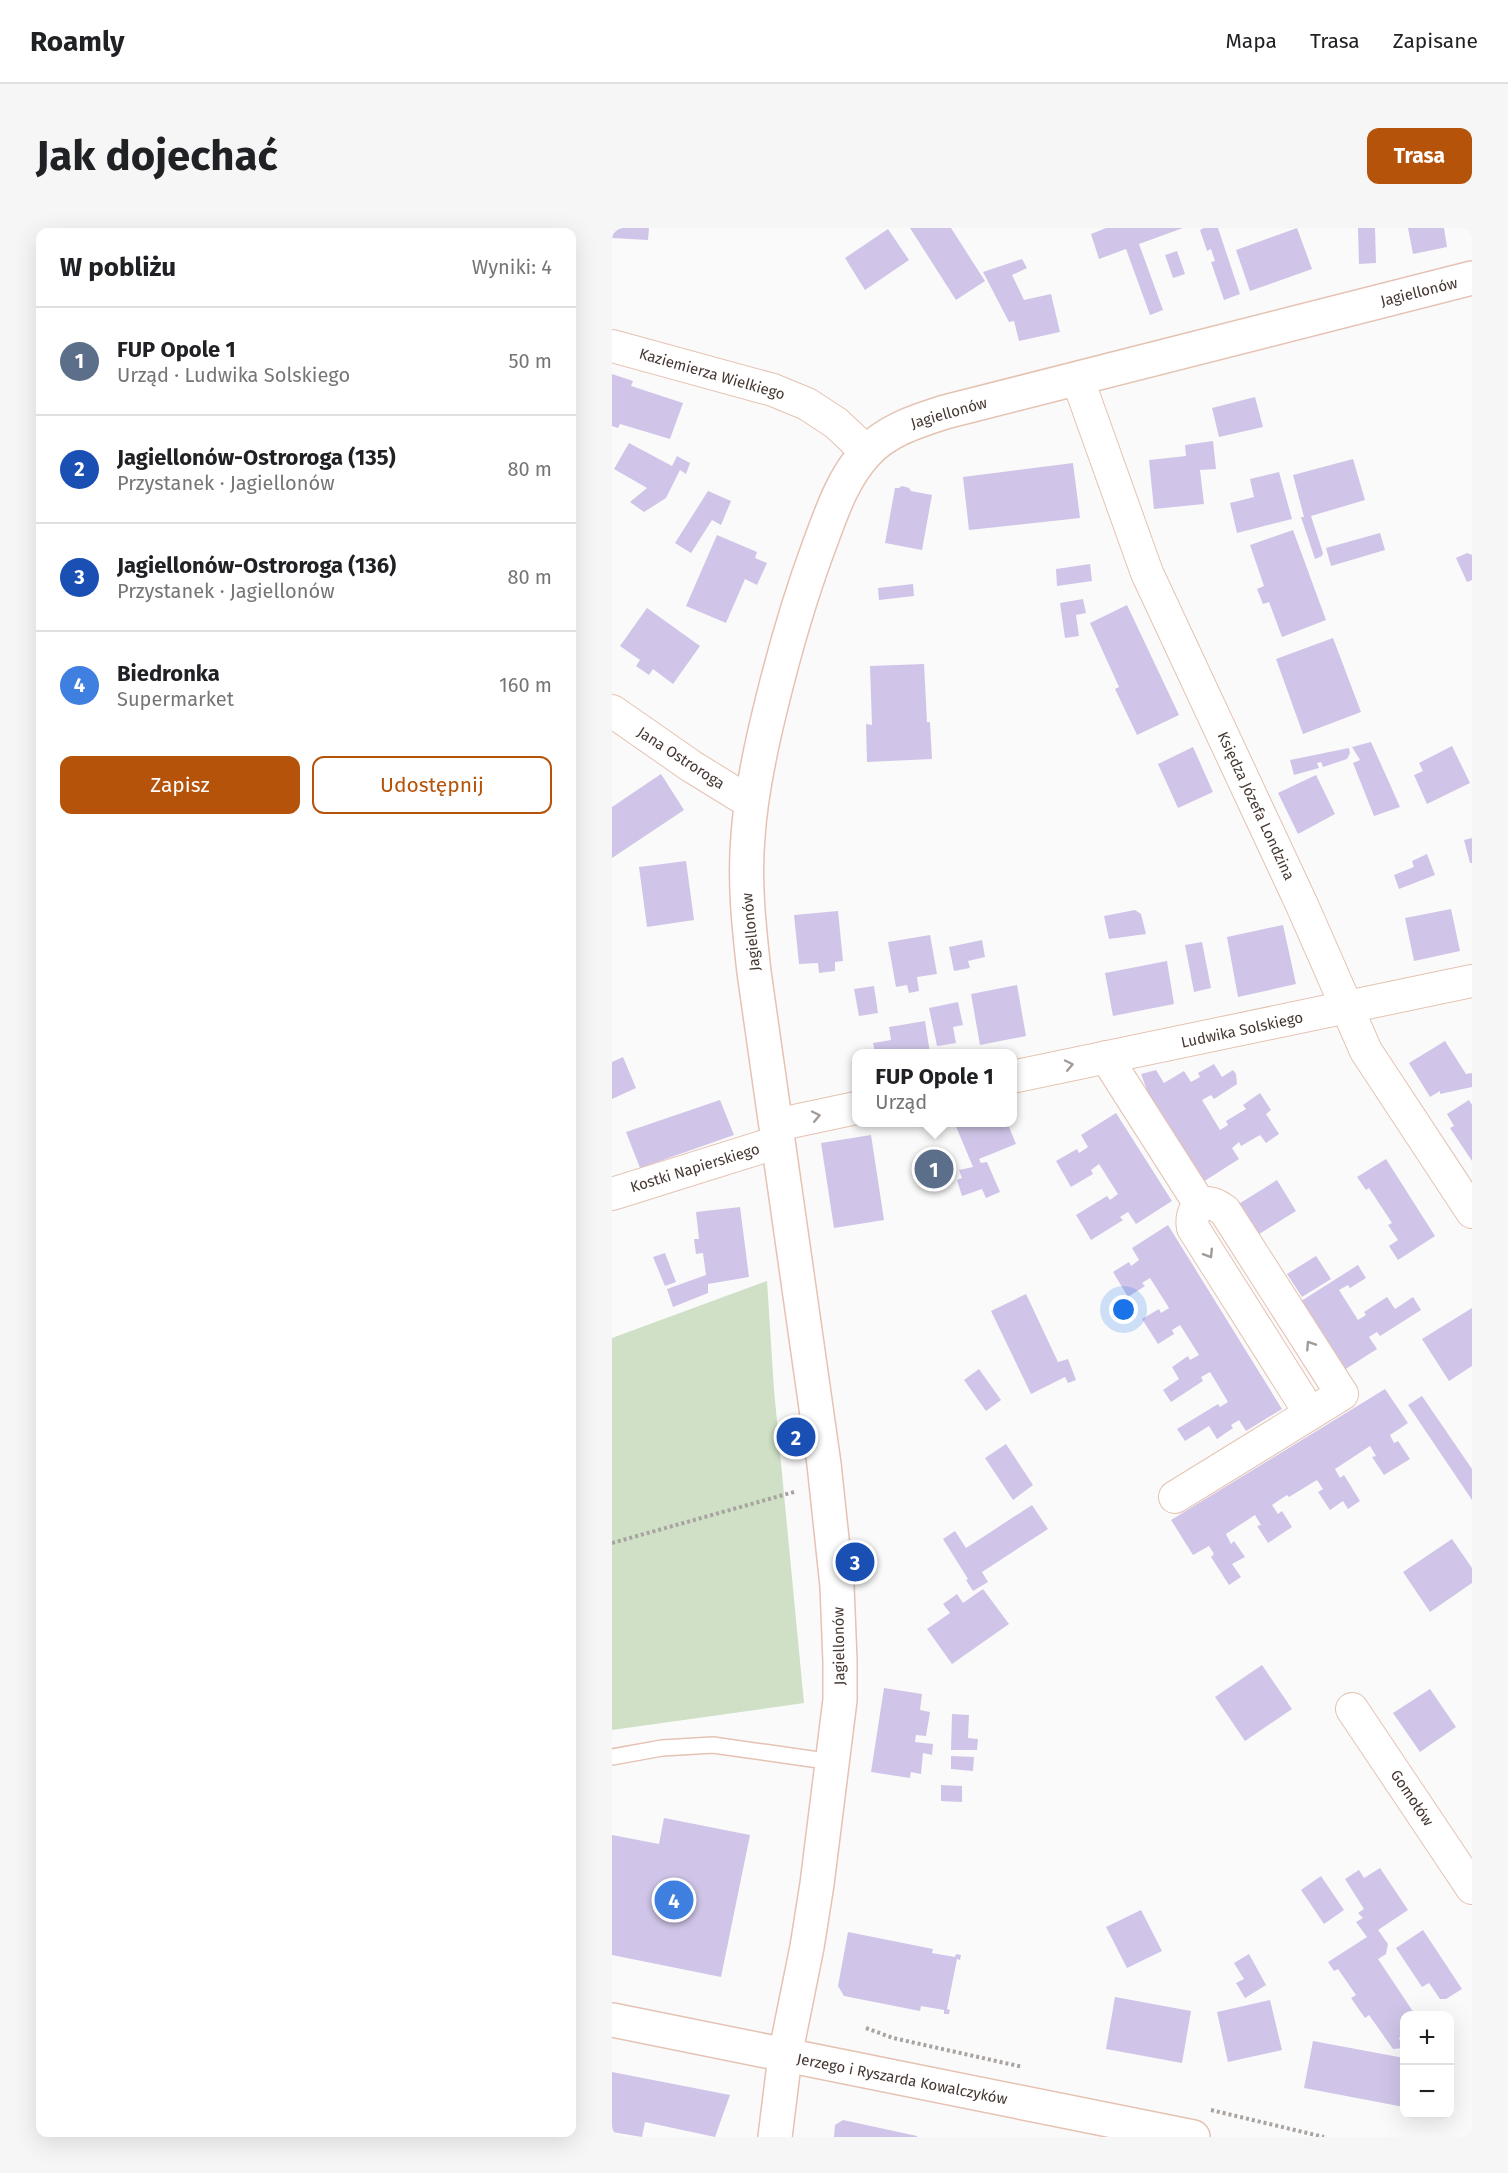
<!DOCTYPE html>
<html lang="pl">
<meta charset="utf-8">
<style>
body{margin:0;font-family:"Fira Sans",sans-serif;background:#f6f6f6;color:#202124}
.controls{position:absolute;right:18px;bottom:18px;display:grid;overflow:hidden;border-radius:12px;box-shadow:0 6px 24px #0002}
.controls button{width:54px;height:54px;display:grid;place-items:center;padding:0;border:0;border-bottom:2px solid #e0e0e0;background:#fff;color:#202124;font:30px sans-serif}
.you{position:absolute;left:512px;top:1082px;width:21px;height:21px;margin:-15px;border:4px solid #fff;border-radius:50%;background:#1a73e8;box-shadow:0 0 0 9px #1a73e833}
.badge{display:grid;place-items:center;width:39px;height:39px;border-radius:50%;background:#b45309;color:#fff;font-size:20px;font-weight:700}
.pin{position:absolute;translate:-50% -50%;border:3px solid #fff;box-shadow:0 2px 6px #0006}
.popup{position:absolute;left:240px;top:821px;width:165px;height:78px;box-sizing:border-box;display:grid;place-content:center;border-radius:12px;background:#fff;filter:drop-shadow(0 2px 4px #0005);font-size:20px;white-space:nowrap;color:#757577}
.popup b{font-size:22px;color:#202124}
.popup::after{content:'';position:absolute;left:50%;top:100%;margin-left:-12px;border:12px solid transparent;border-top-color:#fff}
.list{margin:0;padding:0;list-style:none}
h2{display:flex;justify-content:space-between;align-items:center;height:78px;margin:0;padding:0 24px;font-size:26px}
h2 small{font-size:20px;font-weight:400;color:#757577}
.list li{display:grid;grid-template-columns:39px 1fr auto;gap:18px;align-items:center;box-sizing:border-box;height:108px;padding:0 24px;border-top:2px solid #e0e0e0}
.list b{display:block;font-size:22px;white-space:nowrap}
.list p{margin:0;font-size:20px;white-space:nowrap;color:#757577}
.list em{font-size:20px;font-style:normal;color:#757577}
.actions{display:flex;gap:12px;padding:18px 24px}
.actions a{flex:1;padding:14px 0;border:2px solid #b45309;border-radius:12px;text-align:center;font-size:21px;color:#b45309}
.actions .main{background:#b45309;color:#fff}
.map{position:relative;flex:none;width:860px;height:1909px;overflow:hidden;border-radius:12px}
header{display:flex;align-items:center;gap:36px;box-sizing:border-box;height:84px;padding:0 30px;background:#fff;border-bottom:2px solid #e0e0e0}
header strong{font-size:28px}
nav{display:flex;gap:33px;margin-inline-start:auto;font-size:21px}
.intro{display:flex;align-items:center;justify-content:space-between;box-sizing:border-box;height:144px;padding:0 36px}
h1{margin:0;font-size:42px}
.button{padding:15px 27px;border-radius:12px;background:#b45309;color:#fff;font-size:21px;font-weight:700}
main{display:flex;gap:36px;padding:0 36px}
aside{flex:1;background:#fff;border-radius:12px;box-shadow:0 6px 24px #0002}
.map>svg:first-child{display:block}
</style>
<header>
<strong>Roamly</strong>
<nav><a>Mapa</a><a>Trasa</a><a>Zapisane</a></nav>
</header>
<div class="intro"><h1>Jak dojechać</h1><a class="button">Trasa</a></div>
<main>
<aside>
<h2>W pobliżu<small>Wyniki: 4</small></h2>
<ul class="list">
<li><span class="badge" style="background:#5c6f8a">1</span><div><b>FUP Opole 1</b><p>Urząd · Ludwika Solskiego</p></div><em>50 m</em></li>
<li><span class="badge" style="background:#1a4fb4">2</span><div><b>Jagiellonów-Ostroroga (135)</b><p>Przystanek · Jagiellonów</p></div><em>80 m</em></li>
<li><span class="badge" style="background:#1a4fb4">3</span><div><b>Jagiellonów-Ostroroga (136)</b><p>Przystanek · Jagiellonów</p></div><em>80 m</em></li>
<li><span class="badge" style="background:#3f7fe0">4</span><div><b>Biedronka</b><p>Supermarket</p></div><em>160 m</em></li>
</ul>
<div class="actions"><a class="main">Zapisz</a><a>Udostępnij</a></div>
</aside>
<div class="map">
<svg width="860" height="1909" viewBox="0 0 860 1909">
<rect width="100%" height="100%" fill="#fafafa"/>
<!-- green -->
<polygon fill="#cfe0c6" points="155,1053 162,1162 192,1475 0,1502 0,1110"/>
<!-- building -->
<g fill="#d0c5e8">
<polygon points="0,0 37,0 36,12 0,10"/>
<polygon points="298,0 339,0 373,53 344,72"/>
<polygon points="494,0 571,0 527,16 551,82 538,87 514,21 487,31 479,6"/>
<polygon points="592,0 606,0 628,66 612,72 599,34 603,33 599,21 595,23 588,2"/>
<polygon points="685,0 700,41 638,63 624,22"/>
<polygon points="746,0 763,0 764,35 747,36"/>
<polygon points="796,0 832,0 835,19 801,26"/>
<polygon points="276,1 297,32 253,62 233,30"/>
<polygon points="565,23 573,46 561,50 553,27"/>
<polygon points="410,31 415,40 400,47 412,72 439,66 448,104 407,113 402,93 397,94 371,44"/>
<polygon points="0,146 21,153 19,158 71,175 58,211 8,196 6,200 0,198"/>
<polygon points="643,169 651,199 607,209 600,180"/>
<polygon points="601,213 604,241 588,242 592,276 542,281 537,232 574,228 573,217"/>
<polygon points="17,215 60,238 65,228 78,235 74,246 68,242 54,270 32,284 18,274 35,260 2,241"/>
<polygon points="741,231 753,272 699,288 711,325 710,328 703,331 689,289 692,289 681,247"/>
<polygon points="461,235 468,290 357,302 351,249"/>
<polygon points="667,244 680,291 625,305 618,275 642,269 638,251"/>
<polygon points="290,258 297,260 299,263 320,267 310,322 273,315 283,260 287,260"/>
<polygon points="96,263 119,273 109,297 100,292 79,325 63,315"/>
<polygon points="681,302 714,392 670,409 657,374 651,376 645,361 652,358 638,317"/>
<polygon points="768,305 773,322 719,338 714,320"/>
<polygon points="105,307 145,324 143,330 155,335 145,357 133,351 114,395 74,378"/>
<polygon points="855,325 860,327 860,352 855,354 844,330"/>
<polygon points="478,336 480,353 445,358 444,341"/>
<polygon points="301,356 302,368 267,372 266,360"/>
<polygon points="471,371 474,385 464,387 467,408 453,410 448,375"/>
<polygon points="515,377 567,487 525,507 503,461 507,459 478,395"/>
<polygon points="35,380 88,418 61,456 41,441 37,447 24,438 28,432 8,418"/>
<polygon points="721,410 749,484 691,506 664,431"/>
<polygon points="312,436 315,494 318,494 320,531 255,534 254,496 260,497 258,438"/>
<polygon points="759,514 788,579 762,588 741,535 748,532 740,519"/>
<polygon points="840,518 858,555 815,576 802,547 811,543 807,535"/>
<polygon points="581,519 601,564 566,580 546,536"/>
<polygon points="737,520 738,525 735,531 711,539 709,534 705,535 707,540 682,547 678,532"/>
<polygon points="49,546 72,582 0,630 0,579"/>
<polygon points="704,547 723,586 686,606 666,565"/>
<polygon points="860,610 860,635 858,635 852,612"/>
<polygon points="815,626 823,647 787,661 782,647 802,639 800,633"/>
<polygon points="74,633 82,692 35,699 27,639"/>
<polygon points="839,681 848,723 802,733 793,690"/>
<polygon points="523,682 529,686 534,706 497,711 492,688"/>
<polygon points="226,683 231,733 223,734 223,743 207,745 206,735 187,736 182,687"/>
<polygon points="671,697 684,756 626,769 615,709"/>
<polygon points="318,707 325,746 305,749 307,763 297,765 295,757 284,759 276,714"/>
<polygon points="370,712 373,729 356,733 358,740 342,743 337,719"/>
<polygon points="590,714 599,760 582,764 573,717"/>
<polygon points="555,733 562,776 501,788 493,745"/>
<polygon points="405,757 414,808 368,817 359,766"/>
<polygon points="262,758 266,785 247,788 242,761"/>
<polygon points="346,774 351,797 341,799 344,815 325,818 317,780"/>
<polygon points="313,793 318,825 263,825 261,815 279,812 277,799"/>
<polygon points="833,813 854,846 860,845 860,859 828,866 828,863 818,869 797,835"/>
<polygon points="11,829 24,860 0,871 0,834"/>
<polygon points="602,836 610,849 621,842 624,846 625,856 602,871 599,867 590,872 608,902 616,897 614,893 634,881 631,877 648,865 659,882 654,886 667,906 654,915 648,907 629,918 627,914 620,920 627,931 591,954 536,865 529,846 544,842 552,855 572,843 579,854 588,849 586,845"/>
<polygon points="108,872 122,907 28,940 14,904"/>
<polygon points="857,872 860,877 860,933 838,900 842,898 835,886"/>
<polygon points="504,885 560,973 524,996 516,984 508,989 511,992 479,1012 464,987 495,968 498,972 506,966 487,936 479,942 481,946 459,959 444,933 465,921 467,925 476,919 469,907"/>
<polygon points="346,894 395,894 404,916 367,931 369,935 375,934 388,964 374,970 370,961 350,968 345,952 350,950 347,942 361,939 343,896"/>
<polygon points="259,907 272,992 222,1000 209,915"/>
<polygon points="774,931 823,1008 786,1032 777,1018 786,1012 776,997 780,995 757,960 754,962 745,949"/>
<polygon points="665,952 684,983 644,1008 625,977"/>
<polygon points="128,979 137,1049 96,1056 96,1065 61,1079 55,1061 94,1047 91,1025 84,1026 82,1011 87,1011 84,984"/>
<polygon points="556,997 670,1181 634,1203 627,1192 619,1197 621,1200 605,1211 597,1198 573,1213 565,1201 606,1176 608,1179 616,1174 598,1144 589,1149 591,1153 559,1174 551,1162 567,1151 560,1139 576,1128 578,1132 587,1127 568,1097 560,1102 562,1106 546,1116 530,1091 547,1081 549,1085 557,1080 538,1050 530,1055 533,1058 516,1069 501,1044 517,1034 519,1038 527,1032 520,1020"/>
<polygon points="53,1025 64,1054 53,1058 41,1029"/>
<polygon points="704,1028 719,1051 690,1069 675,1046"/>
<polygon points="746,1037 754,1050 738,1060 736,1057 727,1062 746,1092 754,1087 752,1084 775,1069 783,1081 801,1069 809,1082 768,1108 765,1104 757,1109 765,1121 729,1144 686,1075"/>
<polygon points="414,1066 446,1134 456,1131 464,1152 456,1155 453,1149 419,1166 379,1083"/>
<polygon points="860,1080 860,1138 837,1153 810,1111"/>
<polygon points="367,1141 389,1172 374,1183 352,1152"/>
<polygon points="773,1161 796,1195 778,1207 782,1215 786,1213 798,1231 772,1247 760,1229 764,1228 758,1218 723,1241 728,1250 732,1247 748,1273 736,1281 731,1273 718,1282 706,1264 711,1261 705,1252 677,1269 675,1267 660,1277 666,1286 670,1283 680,1299 656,1315 645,1298 649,1297 643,1287 614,1306 619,1316 622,1313 633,1329 620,1336 629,1349 617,1357 599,1329 602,1326 597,1318 581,1327 559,1292"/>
<polygon points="810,1168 860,1241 860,1272 796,1177"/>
<polygon points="394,1216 421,1257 401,1272 373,1230"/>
<polygon points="420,1277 436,1301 370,1344 376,1354 361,1363 354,1352 356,1351 331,1311 343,1303 354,1320"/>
<polygon points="840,1311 860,1340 860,1355 818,1384 791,1344"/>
<polygon points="371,1361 397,1396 340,1436 315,1401 338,1385 331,1376 345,1366 351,1375"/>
<polygon points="650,1437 680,1481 633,1513 603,1469"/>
<polygon points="272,1460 310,1466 308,1482 318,1484 314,1508 304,1507 303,1514 321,1516 320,1527 311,1525 309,1546 299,1544 298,1550 259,1544"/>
<polygon points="818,1461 844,1499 808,1524 781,1485"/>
<polygon points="340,1486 357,1487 356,1510 366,1511 365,1522 339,1522"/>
<polygon points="339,1528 362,1529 361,1543 339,1541"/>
<polygon points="329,1557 350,1558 350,1574 329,1573"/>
<polygon points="52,1590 138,1607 109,1749 0,1727 0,1607 47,1616"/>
<polygon points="768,1640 796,1682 766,1702 776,1716 774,1726 766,1731 804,1788 792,1788 792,1806 787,1810 792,1820 781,1821 757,1787 753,1790 739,1770 744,1767 726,1741 722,1743 716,1734 755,1709 744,1694 751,1690 746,1685 752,1681 733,1651 747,1642 752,1650"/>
<polygon points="709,1648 732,1682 712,1696 689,1662"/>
<polygon points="529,1682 550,1723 515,1740 494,1699"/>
<polygon points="811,1702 850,1761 834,1771 828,1771 817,1755 810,1759 784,1720"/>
<polygon points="236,1704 321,1721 320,1725 343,1729 344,1726 349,1727 348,1732 345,1731 335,1781 338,1782 337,1786 332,1786 332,1782 309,1778 308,1783 232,1768 226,1758"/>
<polygon points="637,1726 654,1757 633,1770 624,1755 632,1751 622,1735"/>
<polygon points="503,1769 579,1783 570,1835 494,1821"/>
<polygon points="658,1772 670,1822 616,1834 605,1784"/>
<polygon points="701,1813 792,1830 792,1879 692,1860"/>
<polygon points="0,1844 118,1867 103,1909 33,1894 30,1909 0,1904"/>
<polygon points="231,1892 305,1908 305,1909 222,1909 223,1897"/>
</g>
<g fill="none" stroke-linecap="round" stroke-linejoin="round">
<defs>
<polyline id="lane" points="0,1529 50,1520 101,1517 221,1534"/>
<g id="street">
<polyline points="0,118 161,162 195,176 224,195 255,224"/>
<polyline points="466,152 535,345 690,677 754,823 860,984"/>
<polyline points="0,483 79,538 139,575"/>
<polyline points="494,829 587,975"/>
<polyline points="400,849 860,753"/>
<polyline points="164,897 244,880"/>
<polyline points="0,966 166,914"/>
<path d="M587,975c-5,9 -8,14 -6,25l117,185"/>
<path d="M563,1269l167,-103 -117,-183c-9,-7 -15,-9 -26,-8"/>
<polyline points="740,1481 860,1660"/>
</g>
<g id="secondary">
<polyline points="0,1792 581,1909"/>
<path d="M163,1909l10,-81 22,-109 10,-63 23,-184v-39l-3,-75 -13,-122 -70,-492c-5,-45 -10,-90 -6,-136 3,-45 13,-90 24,-134 13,-53 28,-105 47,-156 12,-32 23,-67 47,-93 21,-23 51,-32 79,-41l527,-134"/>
</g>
</defs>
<!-- lane casing -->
<use href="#lane" stroke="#e5c2b2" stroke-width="18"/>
<!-- street casing -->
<use href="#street" stroke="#e5c2b2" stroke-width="34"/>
<!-- secondary casing -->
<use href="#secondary" stroke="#e5c2b2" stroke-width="36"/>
<!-- path -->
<g stroke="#a9a3a0" stroke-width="4" stroke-dasharray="3 3" stroke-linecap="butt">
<polyline points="0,1315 182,1264"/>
<polyline points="256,1326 258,1345"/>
<polyline points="254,1800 281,1810 411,1839"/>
<polyline points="599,1882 712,1909"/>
</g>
<!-- lane -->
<use href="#lane" stroke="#fff" stroke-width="15"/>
<!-- street -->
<use href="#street" stroke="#fff" stroke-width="32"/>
<!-- secondary -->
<use href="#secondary" stroke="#fff" stroke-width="33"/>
</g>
<!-- one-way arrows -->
<defs><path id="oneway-chevron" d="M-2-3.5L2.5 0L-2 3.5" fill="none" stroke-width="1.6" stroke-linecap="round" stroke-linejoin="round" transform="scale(1.5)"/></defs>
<g stroke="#a29b98">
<use href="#oneway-chevron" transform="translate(457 837) rotate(-12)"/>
<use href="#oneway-chevron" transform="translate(204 888) rotate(-12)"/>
<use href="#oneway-chevron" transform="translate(597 1026) rotate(58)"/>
<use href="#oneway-chevron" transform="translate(698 1117) rotate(-123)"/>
</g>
<g text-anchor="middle" stroke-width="4.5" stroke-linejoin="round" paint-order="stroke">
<!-- street labels -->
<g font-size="15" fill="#453731" stroke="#fff">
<text transform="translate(807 64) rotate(-14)" y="5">Jagiellonów</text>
<text transform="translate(100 146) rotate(16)" y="5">Kaziemierza Wielkiego</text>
<text transform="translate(337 185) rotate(-16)" y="5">Jagiellonów</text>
<text transform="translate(69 530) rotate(33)" y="5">Jana Ostroroga</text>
<text transform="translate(644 578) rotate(65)" y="5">Księdza Józefa Londzina</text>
<text transform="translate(139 704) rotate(-96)" y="5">Jagiellonów</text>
<text transform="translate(630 802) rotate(-12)" y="5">Ludwika Solskiego</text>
<text transform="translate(83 940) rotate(-17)" y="5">Kostki Napierskiego</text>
<text transform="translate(227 1418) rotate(-91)" y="5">Jagiellonów</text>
<text transform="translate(800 1570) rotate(56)" y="5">Gomołów</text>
<text transform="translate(290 1851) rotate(11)" y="5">Jerzego i Ryszarda Kowalczyków</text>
</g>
</g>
</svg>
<div class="controls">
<button>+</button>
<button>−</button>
</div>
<div class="you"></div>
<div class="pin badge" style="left:322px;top:941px;background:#5c6f8a">1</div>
<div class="popup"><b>FUP Opole 1</b>Urząd</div>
<div class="pin badge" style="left:184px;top:1209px;background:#1a4fb4">2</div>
<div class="pin badge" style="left:243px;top:1334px;background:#1a4fb4">3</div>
<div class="pin badge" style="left:62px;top:1672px;background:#3f7fe0">4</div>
</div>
</main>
